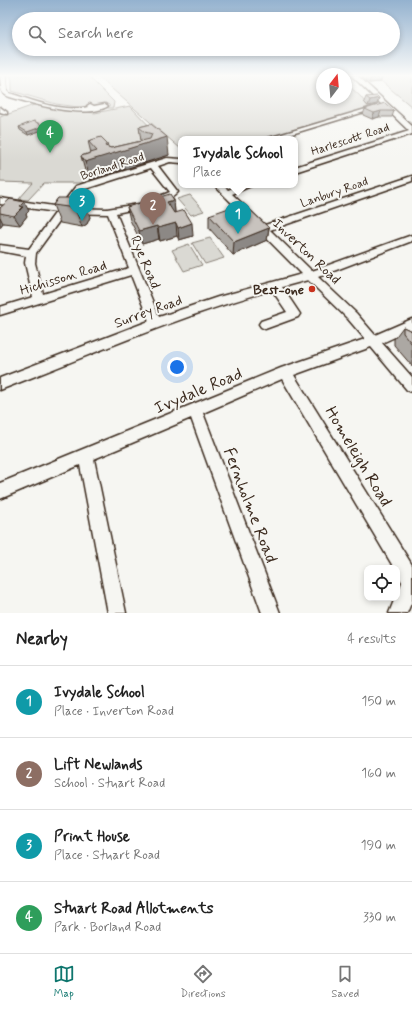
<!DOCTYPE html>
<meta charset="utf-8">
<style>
body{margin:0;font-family:Mynerve,sans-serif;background:#f6f6f6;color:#222}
.controls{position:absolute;right:12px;bottom:12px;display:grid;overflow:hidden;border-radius:8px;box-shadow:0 2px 6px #0003}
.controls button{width:36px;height:36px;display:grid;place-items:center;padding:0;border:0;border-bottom:1px solid #e0e0e0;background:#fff;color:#222;font:20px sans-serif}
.compass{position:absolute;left:316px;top:68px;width:36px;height:36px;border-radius:50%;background:#fff;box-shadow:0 2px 6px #0003;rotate:16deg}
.you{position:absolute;left:177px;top:367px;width:14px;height:14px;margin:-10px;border:3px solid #fff;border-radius:50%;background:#1a73e8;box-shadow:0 0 0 6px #1a73e833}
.badge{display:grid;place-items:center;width:26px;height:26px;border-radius:50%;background:#0f766e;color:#fff;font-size:13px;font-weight:700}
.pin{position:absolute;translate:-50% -33px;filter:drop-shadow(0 1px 2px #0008)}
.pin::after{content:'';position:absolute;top:21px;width:14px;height:12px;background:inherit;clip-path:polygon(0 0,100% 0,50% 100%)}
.popup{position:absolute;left:178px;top:136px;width:120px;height:52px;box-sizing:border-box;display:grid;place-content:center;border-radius:8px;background:#fff;filter:drop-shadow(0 1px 3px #0005);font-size:13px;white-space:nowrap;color:#767676}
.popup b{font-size:15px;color:#222}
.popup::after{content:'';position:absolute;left:50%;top:100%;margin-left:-8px;border:8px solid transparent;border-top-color:#fff}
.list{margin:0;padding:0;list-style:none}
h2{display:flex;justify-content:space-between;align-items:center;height:52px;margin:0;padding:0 16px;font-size:17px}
h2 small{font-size:13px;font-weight:400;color:#767676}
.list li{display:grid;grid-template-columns:26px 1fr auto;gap:12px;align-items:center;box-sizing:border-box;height:72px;padding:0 16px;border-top:1px solid #e0e0e0}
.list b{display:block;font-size:15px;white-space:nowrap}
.list p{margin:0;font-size:13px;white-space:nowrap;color:#767676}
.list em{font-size:13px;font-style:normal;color:#767676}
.icon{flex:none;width:22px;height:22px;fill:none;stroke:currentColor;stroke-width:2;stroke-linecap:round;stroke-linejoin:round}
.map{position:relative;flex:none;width:412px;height:613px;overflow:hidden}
.search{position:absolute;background:#fff;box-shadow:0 2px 6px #0003;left:12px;right:12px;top:12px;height:44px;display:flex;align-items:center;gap:10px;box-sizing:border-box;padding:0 14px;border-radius:22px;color:#767676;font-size:15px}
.sheet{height:340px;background:#fff}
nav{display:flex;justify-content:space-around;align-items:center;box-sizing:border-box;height:56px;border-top:1px solid #e0e0e0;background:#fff;font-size:11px;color:#767676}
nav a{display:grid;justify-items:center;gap:2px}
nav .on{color:#0f766e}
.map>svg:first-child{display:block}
</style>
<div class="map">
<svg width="412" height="613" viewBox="0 0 412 613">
<rect width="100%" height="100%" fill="#f6f6f2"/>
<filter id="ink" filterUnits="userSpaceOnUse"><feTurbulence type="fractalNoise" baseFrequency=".025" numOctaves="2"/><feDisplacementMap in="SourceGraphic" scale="8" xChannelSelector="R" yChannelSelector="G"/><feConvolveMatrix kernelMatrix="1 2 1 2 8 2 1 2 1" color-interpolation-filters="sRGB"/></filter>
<g filter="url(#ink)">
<!-- green -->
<g fill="#dad9d3" stroke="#8a8278">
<polygon points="10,75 87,75 114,102 113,108 85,108 56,104 12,91 12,79"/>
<polygon points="96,75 322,75 322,98 346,98 346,83 361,97 369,109 314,124 289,134 280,134 270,139 181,139 181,149"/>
<polygon points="374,75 412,75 412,107"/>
<polygon points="34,105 95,113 130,106 159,136 88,157 83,183 44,183 28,200 19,199 33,183 0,182 0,117"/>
<polygon points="190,195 204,211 191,215 177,199"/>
<polygon points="210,238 224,258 205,264 192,243"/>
<polygon points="189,244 202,265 184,271 172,250"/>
</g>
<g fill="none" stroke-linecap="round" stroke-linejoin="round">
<defs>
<g id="minor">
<path d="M0,75h6l1,16 2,2c23,7 54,20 79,14l-1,-1 3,-2 4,2 11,-2 3,2c-19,13 -67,0 -88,-6 -5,-2 -14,-3 -17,-7 -3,-4 -2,-13 -3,-18z"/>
<polygon points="351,75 357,75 412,126 412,134 295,172 295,167 409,131"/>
<polygon points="376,106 381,107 275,139 265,139"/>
<polygon points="0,107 7,112 7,114 0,112"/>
<path d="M167,158l14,1v4l-11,-1 -12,4 20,26c-5,6 -15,11 -23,10v-4l15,-6 -19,-24 -69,22 -14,18 39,1 38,-6v4l-29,6 43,104 59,-20 84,-23 -88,-89h9l5,5 13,-5h12l-21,9 33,31 147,-49v5l-142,49 42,41 100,-36v6l-94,36 38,36 19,22 37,-16v10l-30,14 30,34v15l-5,-2 -36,-43 -77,28 118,190v36l-5,12h-18l6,-15h2l5,-16 -5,-9v-5h-3l-112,-189 -79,34 77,200h-18l-71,-195 -97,41 32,154h-18l-28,-148 -80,34v-16l281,-115 84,-29 -17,-20 -40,-39 -26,7 18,27 -2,3 -33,12 -4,-2 -2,-3 2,-3 26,-9 -15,-22c-93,26 -182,65 -272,100v-12l149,-57 -18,-46 -131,40v-8l33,-10 -8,-34 1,-7 -26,-5v-6l29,4 27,-37 -56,-8v-6l60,9 16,-21zM65,213l43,1 21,54 -86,26 -8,-31 1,-10z"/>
</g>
</defs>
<!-- minor casing -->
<use href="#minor" stroke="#3b2a1e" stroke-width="3"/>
<!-- minor -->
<use href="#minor" fill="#f6f6f2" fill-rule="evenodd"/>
</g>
<!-- wall -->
<g fill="#aca8a3" stroke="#3b2a1e">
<polygon points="363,75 383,75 380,82 369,83 362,77"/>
<polygon points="366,97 379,98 377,104 368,106 364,102"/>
<polygon points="365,109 394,111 392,117 379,117 372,119 363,115"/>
<polygon points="151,124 169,155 91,180 86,174 81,156 91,153 88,141 108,147 111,148 141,141 139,127"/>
<polygon points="19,127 45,129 28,135 20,130"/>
<polygon points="58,198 90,217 87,224 82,227 60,223 53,205"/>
<polygon points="174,200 175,213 193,236 179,240 177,236 160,241 159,239 142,244 130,220 127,207"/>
<polygon points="0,207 0,208 29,211 26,214 27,216 20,225 3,223 0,227"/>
<polygon points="209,215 269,228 267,240 233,255 209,228"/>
<polygon points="403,327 412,331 412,366 394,345 394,339"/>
</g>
<!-- shaded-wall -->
<g fill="#8c8885" stroke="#3b2a1e">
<polygon points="372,75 383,75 380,82 369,83"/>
<polygon points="379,98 377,104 368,106 370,100"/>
<polygon points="381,111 379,117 372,119 374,113"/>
<polygon points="44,126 45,129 28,135 27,132"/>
<polygon points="167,137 169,155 91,180 85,162 107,143 110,154"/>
<polygon points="84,198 90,217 87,224 82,227 75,208"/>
<polygon points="174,200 175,213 168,215 167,202"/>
<polygon points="24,202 29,211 26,214 27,216 20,225 14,216 20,206"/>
<polygon points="0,217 3,223 0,227"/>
<polygon points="176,223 177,236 160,241 158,228"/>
<polygon points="192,223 193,236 179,240 178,228"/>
<polygon points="157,226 159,239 142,244 139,231"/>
<polygon points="269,228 267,240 233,255 234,242"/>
</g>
<!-- building -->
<g fill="#c8c3be" stroke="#3b2a1e">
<polygon points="377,96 379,98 370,100 366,97"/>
<polygon points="385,103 394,111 381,111 374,113 365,109"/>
<polygon points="34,121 44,126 27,132 19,127"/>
<polygon points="151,124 167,137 85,162 81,156 97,151 88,141 101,137 107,143 105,146 111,148 150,139 152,134 145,132 139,127"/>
<polygon points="170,194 174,200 167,202 174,213 184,210 192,223 178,228 176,223 158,228 157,226 139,231 127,207"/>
<polygon points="58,198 84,198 81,206 75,208 53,205"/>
<polygon points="10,199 24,202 20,206 23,207 14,216 0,213 0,208"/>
<polygon points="243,203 269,228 234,242 209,215"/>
<polygon points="403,327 412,331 412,344 403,333"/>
</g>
</g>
<!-- sky -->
<linearGradient id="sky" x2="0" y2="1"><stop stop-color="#94b2cf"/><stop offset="0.47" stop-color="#fbfbf9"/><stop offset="1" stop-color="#fbfbf9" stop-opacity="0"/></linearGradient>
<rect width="412" height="161" fill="url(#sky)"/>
<!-- markers -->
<circle fill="#c8321e" stroke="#f6f6f2" stroke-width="1.5" cx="312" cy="289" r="4"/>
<g text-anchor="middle" stroke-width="4" stroke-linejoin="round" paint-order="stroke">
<!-- far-street labels -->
<g font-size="12" fill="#3b2a1e" stroke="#f6f6f2">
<text transform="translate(350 139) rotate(-18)" y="4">Harlescott Road</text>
<text transform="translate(112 166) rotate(-18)" y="4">Borland Road</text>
<text transform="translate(334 192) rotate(-19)" y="4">Lanbury Road</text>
</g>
<!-- street labels -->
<g font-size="14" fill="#3b2a1e" stroke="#f6f6f2">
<text transform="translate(307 251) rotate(44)" y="5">Inverton Road</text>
<text transform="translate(146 262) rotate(67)" y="5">Rye Road</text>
<text transform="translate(63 277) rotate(-17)" y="5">Hichisson Road</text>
<text transform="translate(148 311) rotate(-20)" y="5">Surrey Road</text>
</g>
<!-- poi labels -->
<g font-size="14" font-weight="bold" fill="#3b2a1e" stroke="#f6f6f2" text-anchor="end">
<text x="304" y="294">Best-one</text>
</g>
<!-- near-street labels -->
<g font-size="17" fill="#3b2a1e" stroke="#f6f6f2">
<text transform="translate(198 390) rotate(-23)" y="6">Ivydale Road</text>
<text transform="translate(359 456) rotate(59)" y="6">Homeleigh Road</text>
<text transform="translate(251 505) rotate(69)" y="6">Fernholme Road</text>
</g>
</g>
</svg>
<div class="controls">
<button><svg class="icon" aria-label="locate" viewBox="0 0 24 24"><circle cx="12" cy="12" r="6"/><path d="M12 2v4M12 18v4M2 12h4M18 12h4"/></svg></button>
</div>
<svg class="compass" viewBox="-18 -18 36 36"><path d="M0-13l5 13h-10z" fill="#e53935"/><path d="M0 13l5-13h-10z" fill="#767676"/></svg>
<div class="you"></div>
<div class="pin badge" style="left:238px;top:234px;background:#0f9aa8">1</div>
<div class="popup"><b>Ivydale School</b>Place</div>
<div class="pin badge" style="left:153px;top:225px;background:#8d6e63">2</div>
<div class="pin badge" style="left:82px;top:221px;background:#0f9aa8">3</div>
<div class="pin badge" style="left:50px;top:153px;background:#2e9e5b">4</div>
<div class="search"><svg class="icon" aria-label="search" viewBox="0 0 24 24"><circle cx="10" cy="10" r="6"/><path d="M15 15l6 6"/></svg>Search here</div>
</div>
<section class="sheet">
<h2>Nearby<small>4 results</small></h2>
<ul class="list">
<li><span class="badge" style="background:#0f9aa8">1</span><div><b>Ivydale School</b><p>Place · Inverton Road</p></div><em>150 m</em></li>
<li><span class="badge" style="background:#8d6e63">2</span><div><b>Lift Newlands</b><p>School · Stuart Road</p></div><em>160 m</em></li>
<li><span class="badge" style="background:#0f9aa8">3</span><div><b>Print House</b><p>Place · Stuart Road</p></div><em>190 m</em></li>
<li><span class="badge" style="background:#2e9e5b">4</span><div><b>Stuart Road Allotments</b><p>Park · Borland Road</p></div><em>330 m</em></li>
</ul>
</section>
<nav>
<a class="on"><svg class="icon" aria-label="map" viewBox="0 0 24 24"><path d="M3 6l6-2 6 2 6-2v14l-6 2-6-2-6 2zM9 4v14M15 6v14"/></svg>Map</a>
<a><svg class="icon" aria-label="directions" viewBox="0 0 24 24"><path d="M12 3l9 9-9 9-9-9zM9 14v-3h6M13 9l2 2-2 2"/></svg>Directions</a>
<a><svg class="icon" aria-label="saved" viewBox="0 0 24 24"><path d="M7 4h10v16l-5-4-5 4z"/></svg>Saved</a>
</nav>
